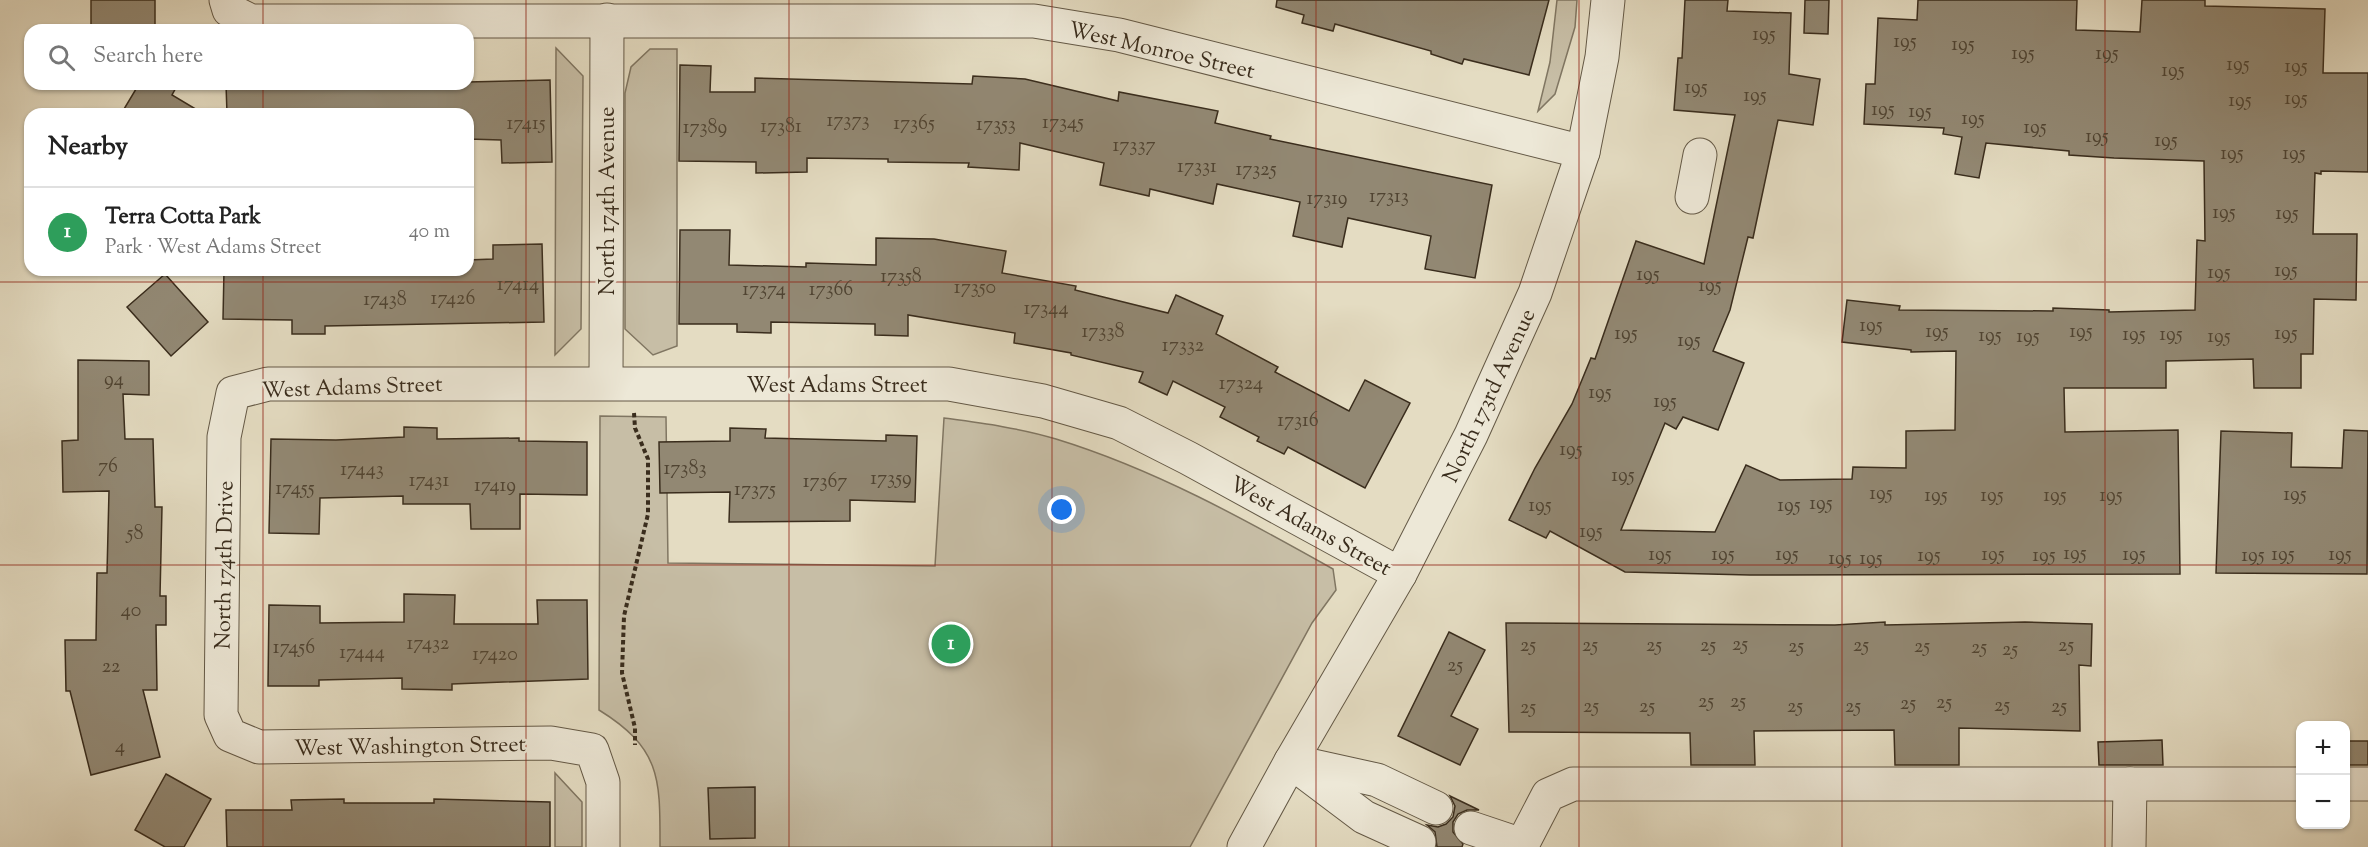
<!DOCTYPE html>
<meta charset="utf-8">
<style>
body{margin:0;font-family:"Sorts Mill Goudy",serif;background:#f6f6f6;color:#222}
.controls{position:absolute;right:18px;bottom:18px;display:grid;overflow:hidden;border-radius:12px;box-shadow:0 2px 4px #0004}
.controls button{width:54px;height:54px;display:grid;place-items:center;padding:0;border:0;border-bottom:2px solid #e0e0e0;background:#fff;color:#222;font:30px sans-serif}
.you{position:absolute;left:1062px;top:510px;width:21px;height:21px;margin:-15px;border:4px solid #fff;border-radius:50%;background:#1a73e8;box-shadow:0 0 0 9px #1a73e833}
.badge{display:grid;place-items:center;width:39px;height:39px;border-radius:50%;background:#0f766e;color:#fff;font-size:20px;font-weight:700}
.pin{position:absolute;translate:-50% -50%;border:3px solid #fff;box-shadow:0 2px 6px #0006}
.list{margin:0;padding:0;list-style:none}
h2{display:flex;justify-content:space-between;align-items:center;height:78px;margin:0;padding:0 24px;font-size:26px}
h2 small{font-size:20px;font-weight:400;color:#767676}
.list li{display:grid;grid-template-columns:39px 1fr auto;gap:18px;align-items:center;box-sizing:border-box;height:90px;padding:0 24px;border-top:2px solid #e0e0e0}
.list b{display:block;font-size:22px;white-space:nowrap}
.list p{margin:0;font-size:20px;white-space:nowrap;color:#767676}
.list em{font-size:20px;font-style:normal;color:#767676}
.icon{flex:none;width:33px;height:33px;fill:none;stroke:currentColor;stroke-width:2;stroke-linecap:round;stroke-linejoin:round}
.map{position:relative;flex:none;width:2368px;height:847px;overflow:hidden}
.search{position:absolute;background:#fff;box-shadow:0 2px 4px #0004;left:24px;top:24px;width:450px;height:66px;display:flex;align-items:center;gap:15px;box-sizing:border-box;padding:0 21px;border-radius:18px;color:#767676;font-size:22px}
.panel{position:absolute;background:#fff;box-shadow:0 2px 4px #0004;left:24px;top:108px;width:450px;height:168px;border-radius:18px}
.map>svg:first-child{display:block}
</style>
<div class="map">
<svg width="2368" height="847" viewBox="0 0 2368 847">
<rect width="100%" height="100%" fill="#e4dcc2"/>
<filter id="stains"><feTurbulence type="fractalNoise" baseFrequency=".00333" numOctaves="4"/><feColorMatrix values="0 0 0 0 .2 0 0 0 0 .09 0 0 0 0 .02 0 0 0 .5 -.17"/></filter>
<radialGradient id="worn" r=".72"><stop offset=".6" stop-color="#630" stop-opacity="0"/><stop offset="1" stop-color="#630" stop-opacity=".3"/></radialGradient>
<!-- green -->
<g fill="#c7bea6" stroke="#807662" stroke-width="1.5">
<polygon points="1557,0 1577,0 1575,27 1555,94 1538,111 1550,62"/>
<polygon points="556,48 583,76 581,329 555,355"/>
<polygon points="650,49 677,49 677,346 653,355 625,329 625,93 631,67"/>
<path d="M600,416l66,1 2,146 267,3 9,-148c37,5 76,10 112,21 98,30 188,80 277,130l3,21 -24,33 -122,224h-530c0,-67 2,-98 -61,-137z"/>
<polygon points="555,773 582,802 582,847 555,847"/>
</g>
<!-- building -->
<g fill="#928873" stroke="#3a2d1d" stroke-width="1.5">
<rect x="91" y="0" width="64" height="30"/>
<polygon points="1277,0 1549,0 1529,75 1464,59 1462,64 1431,54 1431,51 1335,24 1333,31 1302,23 1304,15 1276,7"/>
<polygon points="1685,0 1728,0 1727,11 1791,13 1789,74 1820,79 1813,125 1778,120 1753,238 1748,237 1730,310 1713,351 1744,363 1718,430 1683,417 1676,429 1665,423 1621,530 1715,532 1746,465 1780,480 1852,479 1853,467 1906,468 1906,431 1955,430 1956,351 1911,352 1911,350 1842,342 1847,300 1900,306 1899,310 2053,311 2053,308 2109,310 2109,312 2195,310 2197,240 2205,241 2204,161 2114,158 2069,155 2069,151 1986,143 1979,178 1955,174 1962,137 1943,134 1944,128 1864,124 1866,84 1875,84 1878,18 1917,20 1918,0 2077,0 2076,30 2140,32 2142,0 2205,0 2205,6 2325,9 2323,73 2368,73 2368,172 2321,171 2321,174 2315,173 2313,234 2357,234 2356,300 2314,299 2313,354 2301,354 2301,388 2254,388 2253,359 2166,361 2166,388 2064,388 2065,432 2178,430 2180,574 1750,575 1625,572 1550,531 1546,538 1509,520 1535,468 1572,404 1591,358 1595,359 1636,241 1704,264 1735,115 1674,110 1678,58 1682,58"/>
<polygon points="1805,0 1829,0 1828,34 1804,33"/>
<polygon points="680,65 711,66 710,92 755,92 755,78 972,84 973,76 1025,79 1118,101 1119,92 1218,111 1215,123 1271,136 1270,139 1492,185 1475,278 1425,269 1431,236 1348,218 1342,247 1293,236 1300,202 1217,184 1213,204 1150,189 1149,196 1100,185 1104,163 1020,143 1019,170 968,167 969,163 888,162 888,159 807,158 807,172 756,173 756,162 679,161"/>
<polygon points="550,80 552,162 502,163 501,140 468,139 468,114 227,114 226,84 468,84 468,82"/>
<polygon points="139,84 178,84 172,95 204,114 121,114"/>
<polygon points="680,230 730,230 729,265 806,267 806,263 876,265 876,238 934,239 1006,251 1002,273 1076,286 1075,290 1168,313 1176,295 1223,316 1216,334 1278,367 1275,372 1349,411 1365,380 1410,403 1365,488 1288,447 1284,454 1257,441 1259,437 1220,417 1225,407 1173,381 1167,395 1139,382 1143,372 1071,355 1071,353 1014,343 1015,333 908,315 908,336 875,335 875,324 771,322 771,333 737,332 737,324 679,324"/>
<polygon points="542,244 544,322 325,326 325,334 292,334 292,320 223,319 224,270 468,270 468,260 493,259 493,245"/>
<polygon points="165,274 208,322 171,356 127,307"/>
<polygon points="78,360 149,361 149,395 123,394 125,439 153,439 155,507 162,507 160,596 166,596 166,625 156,625 157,690 143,690 160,757 91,775 70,691 66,691 65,640 96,640 97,573 107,573 109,491 63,492 62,441 78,440"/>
<polygon points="404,427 437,428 437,439 519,438 519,441 587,442 587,495 520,494 520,529 471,529 470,504 403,504 403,496 320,498 319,534 269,533 271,439 336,440 404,437"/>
<polygon points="730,428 766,429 765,438 886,441 886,435 917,436 915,502 850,500 850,521 729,522 730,492 660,493 659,442 730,441"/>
<polygon points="2344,430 2368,431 2367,574 2216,573 2221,431 2292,433 2291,467 2342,468"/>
<polygon points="404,594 455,595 454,624 538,624 537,600 587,600 588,679 452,684 452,690 402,689 402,678 319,680 319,686 268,686 269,605 320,606 320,623 404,622"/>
<polygon points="1885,622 1885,625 2025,622 2092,624 2091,666 2079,665 2080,731 1959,728 1959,765 1895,765 1894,730 1754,731 1755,765 1691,765 1690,733 1509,732 1506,623 1835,625"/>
<polygon points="1449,632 1485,650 1451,716 1478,729 1460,765 1398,736"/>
<polygon points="2162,740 2163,765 2099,765 2098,742"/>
<rect x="2346" y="741" width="22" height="24"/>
<polygon points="166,774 211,799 184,847 165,847 135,830"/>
<polygon points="755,787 755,838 710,839 708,788"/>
<polygon points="1450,796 1479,810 1467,810 1458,814 1453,822 1453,832 1463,844 1462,847 1437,847 1435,832 1427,825 1438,827 1446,824 1453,817 1455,806"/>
<polygon points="344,799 344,803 434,803 434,799 550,802 550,847 227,847 226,810 292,810 291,800"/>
</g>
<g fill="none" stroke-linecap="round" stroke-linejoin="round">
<defs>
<g id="minor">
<polyline points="226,0 229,10 251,21 1034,21 1119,35 1583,152"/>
<polyline points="1692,197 1700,155"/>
<polyline points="606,382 607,20"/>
<polyline points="1291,761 1377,780 1436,808"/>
<polyline points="1299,768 1364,817 1419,842"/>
<polyline points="2346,784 2368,784"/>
<polyline points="1471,828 1522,845"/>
<polyline points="603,847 603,782 592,750 551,743 259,747 230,735 221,715 224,437 233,393 268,384 949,384 1043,401 1119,423 1188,458 1400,574"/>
<polyline points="1244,847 1291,761 1400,574 1471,435 1535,293 1583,152 1602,57 1608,0"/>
<polyline points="1521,847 1548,795 1573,784 2300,784"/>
<polyline points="2129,847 2130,784"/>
</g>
</defs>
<!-- minor casing -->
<use href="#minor" stroke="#645946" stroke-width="35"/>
<!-- path -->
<polyline stroke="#3a2d1d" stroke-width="4" stroke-dasharray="4.5 3" stroke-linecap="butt" points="634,413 635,428 648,459 648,514 624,616 622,673 635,728 635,745"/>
<!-- minor -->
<use href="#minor" stroke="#ede8d7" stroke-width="33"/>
</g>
<!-- grid -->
<path fill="none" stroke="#8f2418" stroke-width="1.5" stroke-opacity="0.55" d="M263,0v30M526,0v847M789,0v847M1052,0v847M1316,0v847M1579,0v847M1842,0v847M2105,0v847M263,84v30M263,270v577M0,282h2368M0,565h2368"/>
<g text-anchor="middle" stroke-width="5" stroke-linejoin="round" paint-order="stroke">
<!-- number labels -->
<g font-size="20" fill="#504432">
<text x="1764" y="40">195</text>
<text x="1905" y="47">195</text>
<text x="1963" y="50">195</text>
<text x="2023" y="59">195</text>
<text x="2107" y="59">195</text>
<text x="2238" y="70">195</text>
<text x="2296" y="72">195</text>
<text x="2173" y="76">195</text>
<text x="1696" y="93">195</text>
<text x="1755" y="101">195</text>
<text x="2296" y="104">195</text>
<text x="2240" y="106">195</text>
<text x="1883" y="115">195</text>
<text x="1920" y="117">195</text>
<text x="1973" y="124">195</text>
<text x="848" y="126">17373</text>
<text x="1063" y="128">17345</text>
<text x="526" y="129">17415</text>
<text x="914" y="129">17365</text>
<text x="996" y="130">17353</text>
<text x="781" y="132">17381</text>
<text x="705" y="133">17389</text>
<text x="2035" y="133">195</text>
<text x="2097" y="142">195</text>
<text x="2166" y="146">195</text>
<text x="1134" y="151">17337</text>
<text x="2232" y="159">195</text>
<text x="2294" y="159">195</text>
<text x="1197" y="172">17331</text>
<text x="1256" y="175">17325</text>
<text x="1389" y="202">17313</text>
<text x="1327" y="204">17319</text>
<text x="2224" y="218">195</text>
<text x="2287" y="219">195</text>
<text x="2286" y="276">195</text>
<text x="2219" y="278">195</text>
<text x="1648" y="280">195</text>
<text x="901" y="282">17358</text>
<text x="518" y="290">17414</text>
<text x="1710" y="291">195</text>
<text x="975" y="293">17350</text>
<text x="764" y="295">17374</text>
<text x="831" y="295">17366</text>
<text x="453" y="304">17426</text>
<text x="385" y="305">17438</text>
<text x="1046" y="314">17344</text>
<text x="1871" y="331">195</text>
<text x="1103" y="337">17338</text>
<text x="1937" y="337">195</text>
<text x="2081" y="337">195</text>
<text x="1626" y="339">195</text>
<text x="2286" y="339">195</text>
<text x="2134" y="340">195</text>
<text x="2171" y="340">195</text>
<text x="1990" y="341">195</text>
<text x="2028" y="342">195</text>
<text x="2219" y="342">195</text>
<text x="1689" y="346">195</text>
<text x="1183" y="351">17332</text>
<text x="114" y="385">94</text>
<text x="1241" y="389">17324</text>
<text x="1600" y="398">195</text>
<text x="1665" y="407">195</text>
<text x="1298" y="426">17316</text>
<text x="1571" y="455">195</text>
<text x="108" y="472">76</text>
<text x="685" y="474">17383</text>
<text x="362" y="475">17443</text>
<text x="1623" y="481">195</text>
<text x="891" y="484">17359</text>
<text x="429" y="486">17431</text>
<text x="825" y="487">17367</text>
<text x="495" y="491">17419</text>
<text x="295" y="494">17455</text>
<text x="755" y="495">17375</text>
<text x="1881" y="499">195</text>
<text x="2295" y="500">195</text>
<text x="1936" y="501">195</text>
<text x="1992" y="501">195</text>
<text x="2055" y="501">195</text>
<text x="2111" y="501">195</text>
<text x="1821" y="509">195</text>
<text x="1540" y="511">195</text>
<text x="1789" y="511">195</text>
<text x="1591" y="537">195</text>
<text x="135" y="539">58</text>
<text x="2075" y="559">195</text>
<text x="1660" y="560">195</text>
<text x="1723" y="560">195</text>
<text x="1787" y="560">195</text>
<text x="1993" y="560">195</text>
<text x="2134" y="560">195</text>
<text x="2283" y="560">195</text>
<text x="2340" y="560">195</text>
<text x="1929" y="561">195</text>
<text x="2044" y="561">195</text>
<text x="2253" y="561">195</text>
<text x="1840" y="564">195</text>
<text x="1871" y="564">195</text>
<text x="131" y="616">40</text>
<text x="428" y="649">17432</text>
<text x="1740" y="650">25</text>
<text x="1528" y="651">25</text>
<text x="1590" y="651">25</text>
<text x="1654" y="651">25</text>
<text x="1708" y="651">25</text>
<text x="1861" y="651">25</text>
<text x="2066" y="651">25</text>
<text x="1796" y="652">25</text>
<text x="1922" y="652">25</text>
<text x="294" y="653">17456</text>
<text x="1979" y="653">25</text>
<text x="2010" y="655">25</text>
<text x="362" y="658">17444</text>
<text x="495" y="660">17420</text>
<text x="1455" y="671">25</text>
<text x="111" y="672">22</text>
<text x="1706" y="707">25</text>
<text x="1738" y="707">25</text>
<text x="1944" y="708">25</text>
<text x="1908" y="709">25</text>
<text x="2002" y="711">25</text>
<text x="1591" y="712">25</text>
<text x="1647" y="712">25</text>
<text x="1795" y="712">25</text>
<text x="1853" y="712">25</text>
<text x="2059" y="712">25</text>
<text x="1528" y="713">25</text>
<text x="120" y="752">4</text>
</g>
<!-- street labels -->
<g font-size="22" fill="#3a2d1d" stroke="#ede8d7">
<text transform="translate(1162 49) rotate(13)" y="8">West Monroe Street</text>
<text transform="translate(606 201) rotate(-90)" y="8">North 174th Avenue</text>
<text x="837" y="392">West Adams Street</text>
<text transform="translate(352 386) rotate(-2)" y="8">West Adams Street</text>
<text transform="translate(1488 395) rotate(-65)" y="8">North 173rd Avenue</text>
<text transform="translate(1311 525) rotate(29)" y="8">West Adams Street</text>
<text transform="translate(223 565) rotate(-89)" y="8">North 174th Drive</text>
<text transform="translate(410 745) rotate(-1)" y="8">West Washington Street</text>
</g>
</g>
<rect width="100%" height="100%" filter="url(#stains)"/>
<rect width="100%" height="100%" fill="url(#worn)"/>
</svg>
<div class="controls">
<button>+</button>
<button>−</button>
</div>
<div class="you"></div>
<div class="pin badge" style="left:951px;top:644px;background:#2e9e5b">1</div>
<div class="search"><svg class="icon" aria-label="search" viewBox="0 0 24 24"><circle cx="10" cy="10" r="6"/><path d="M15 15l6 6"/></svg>Search here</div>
<section class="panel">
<h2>Nearby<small></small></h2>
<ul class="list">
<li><span class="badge" style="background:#2e9e5b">1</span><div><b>Terra Cotta Park</b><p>Park · West Adams Street</p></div><em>40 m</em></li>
</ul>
</section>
</div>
